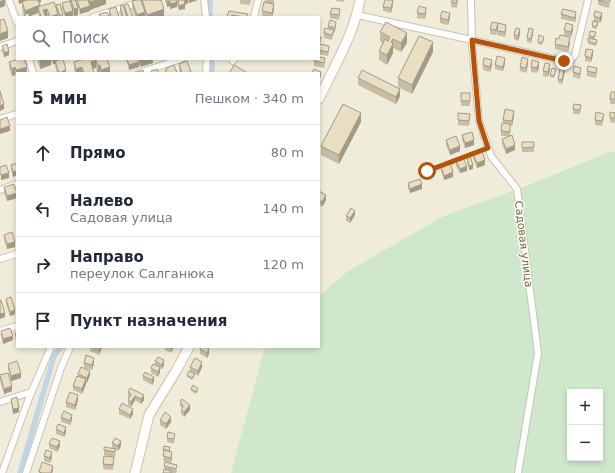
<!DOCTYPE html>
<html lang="ru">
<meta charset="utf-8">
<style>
body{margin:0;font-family:"DejaVu Sans",sans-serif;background:#f2f2f3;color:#1f2937}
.controls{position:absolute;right:12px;bottom:12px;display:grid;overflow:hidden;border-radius:0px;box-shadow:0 2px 6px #0003}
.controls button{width:36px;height:36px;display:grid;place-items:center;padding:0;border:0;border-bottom:1px solid #e0e1e3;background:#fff;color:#1f2937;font:20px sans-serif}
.stop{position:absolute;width:12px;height:12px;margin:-9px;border:3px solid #b45309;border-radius:50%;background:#fff}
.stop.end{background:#b45309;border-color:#fff;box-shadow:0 1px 4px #0008}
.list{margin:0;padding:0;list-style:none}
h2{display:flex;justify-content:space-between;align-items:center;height:52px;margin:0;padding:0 16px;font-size:17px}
h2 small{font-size:13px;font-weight:400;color:#747a83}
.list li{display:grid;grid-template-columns:26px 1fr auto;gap:12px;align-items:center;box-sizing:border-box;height:56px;padding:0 16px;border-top:1px solid #e0e1e3}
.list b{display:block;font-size:15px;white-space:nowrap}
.list p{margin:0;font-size:13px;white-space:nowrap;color:#747a83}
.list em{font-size:13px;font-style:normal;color:#747a83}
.icon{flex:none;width:22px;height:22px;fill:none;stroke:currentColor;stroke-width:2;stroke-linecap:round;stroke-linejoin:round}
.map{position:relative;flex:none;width:615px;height:473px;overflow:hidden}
.search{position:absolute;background:#fff;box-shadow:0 2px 6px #0003;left:16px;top:16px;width:304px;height:44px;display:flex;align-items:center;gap:10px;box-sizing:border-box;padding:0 14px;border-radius:0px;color:#747a83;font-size:15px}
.panel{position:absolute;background:#fff;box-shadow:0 2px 6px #0003;left:16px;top:72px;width:304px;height:276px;border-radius:0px}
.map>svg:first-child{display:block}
</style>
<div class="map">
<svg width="615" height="473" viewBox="0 0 615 473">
<rect width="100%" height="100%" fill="#fbfaed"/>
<!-- residential -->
<path fill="#efecd9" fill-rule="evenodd" d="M0,0h615v473h-615zM17,17h302v42h-302zM17,73h302v274h-302zM570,392h30v66h-30z"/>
<!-- green -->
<path fill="#cfe8cc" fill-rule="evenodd" d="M609,152h6v321h-384l34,-126h54v-51l29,-25 96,-55 95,-35zM570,392h30v66h-30z"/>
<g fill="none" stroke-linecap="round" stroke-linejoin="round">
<!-- canal -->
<g stroke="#c2d5e4" stroke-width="5.5">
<polyline points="210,0 210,17"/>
<polyline points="212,59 212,73"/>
<polyline points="20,473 54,356 61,347"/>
</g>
<defs>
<polyline id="lane" points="427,171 488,148"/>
<g id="street">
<polyline points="9,0 17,23"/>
<polyline points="204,0 206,17"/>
<polyline points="471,0 472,44 479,121 491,156 517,189 538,353 518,473"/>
<polyline points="357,15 472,40 564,61 571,60 575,55 588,0"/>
<polyline points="93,17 147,0"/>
<polyline points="254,17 258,0"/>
<polyline points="0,47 17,41"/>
<polyline points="29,59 33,73"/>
<polyline points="233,61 234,59"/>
<polyline points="139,73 181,59"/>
<polyline points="206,73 207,59"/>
<polyline points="0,119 17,114"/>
<polyline points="0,190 17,184"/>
<polyline points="0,259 17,254"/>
<polyline points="0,331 17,326"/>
<polyline points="0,402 31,392"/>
<polyline points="2,473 29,398 51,347"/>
<polyline points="26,473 61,368 70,347"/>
</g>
<g id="secondary">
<path d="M319,99c15,-32 35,-65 41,-99"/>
<polyline points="135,473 149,415 176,371 189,347"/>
</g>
</defs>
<!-- lane casing -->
<use href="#lane" stroke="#cbc3b0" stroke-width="5"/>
<!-- street casing -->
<use href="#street" stroke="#cbc3b0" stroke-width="8"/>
<!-- secondary casing -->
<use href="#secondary" stroke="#cbc2ac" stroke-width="11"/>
<!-- lane -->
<use href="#lane" stroke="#fff" stroke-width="3"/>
<!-- street -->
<use href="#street" stroke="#fff" stroke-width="6"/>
<!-- secondary -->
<use href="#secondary" stroke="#fff" stroke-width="9"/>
</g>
<!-- wall -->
<g fill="#c8bea7">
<polygon points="18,0 41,0 41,2 39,3 40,6 56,7 56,5 63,17 48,17 47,16 46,16 46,17 39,17 38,13 30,16 30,17 24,17 22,9 22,3 19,4"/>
<polygon points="69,0 106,0 106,4 90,10 90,11 80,14 77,4 77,2 76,2 78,15 74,16 73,14 73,16 68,17 65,17 62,8 62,3 69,1"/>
<polygon points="141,0 161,0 164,16 135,17 132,9 132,1"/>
<polygon points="165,0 176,0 177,7 170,9 170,6 167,7"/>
<polygon points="177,0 198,0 189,3 188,1 188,3 185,5 185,9 179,10 177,5"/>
<polygon points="240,0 251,0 250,5 240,4"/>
<polygon points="265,0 274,0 274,9 272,17 262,16 262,11 265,2"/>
<polygon points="336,0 344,0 344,2 336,1"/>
<polygon points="452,0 458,0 457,8 451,7"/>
<polygon points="598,0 610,4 609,8 598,5"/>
<polygon points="393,4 391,13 383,11 383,7"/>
<polygon points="124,5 133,17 121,17 120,13 120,6 124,7"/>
<polygon points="109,9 119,17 99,17 99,14 109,16"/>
<polygon points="229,11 248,17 227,17"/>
<polygon points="417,13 426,13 425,19 417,18"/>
<polygon points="330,14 340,14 339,20 330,18"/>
<polygon points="561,14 576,17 575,22 561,19"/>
<polygon points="594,16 602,18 600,23 597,22 598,25 596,29 592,28 592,25 594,21"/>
<polygon points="450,17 448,25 440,23 440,18"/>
<polygon points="328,26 336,27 335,33 334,32 332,40 324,38 324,33 328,29"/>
<polygon points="498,27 506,30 505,37 497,35 497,31 496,35 490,34 490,29"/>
<polygon points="564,30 573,30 571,37 564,35"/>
<polygon points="380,32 407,43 401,52 393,48 393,53 387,65 379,60 379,51 383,43 380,41"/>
<polygon points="533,33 531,43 527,42 527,38"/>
<polygon points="520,34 518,41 514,39 514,35"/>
<polygon points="596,35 594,40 589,38 589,36"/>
<polygon points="319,37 321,42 320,44 329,51 328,56 319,54"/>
<polygon points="544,39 542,45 538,44 538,42"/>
<polygon points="559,39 570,42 568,52 555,49 555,44"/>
<polygon points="588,41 597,43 596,46 588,44"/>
<polygon points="2,46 9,55 4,57 2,51"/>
<polygon points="433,52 412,94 398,87 398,78"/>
<polygon points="593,55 591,62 585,61 585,56"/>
<polygon points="37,59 58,59 58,60 66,73 57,73 55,66 55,64 53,64 51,60 51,65 40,69"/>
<polygon points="107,59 110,73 97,73 96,68 93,69 94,73 75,73 74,69 74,62"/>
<polygon points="126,59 153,59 153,63 140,67 139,63 139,67 129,70"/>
<polygon points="314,61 325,63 324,68 314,66"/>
<polygon points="9,62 27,73 16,77 15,75 12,76 9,69"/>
<polygon points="505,63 503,71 495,69 495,65"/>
<polygon points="179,64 191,73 180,73 179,69"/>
<polygon points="528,64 526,73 520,71 520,67"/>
<polygon points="483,65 492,65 490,72 483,70"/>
<polygon points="531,67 539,67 537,73 531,72"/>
<polygon points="550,69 548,77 543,76 543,71"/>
<polygon points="556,71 554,78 550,77 550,75"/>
<polygon points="565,71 562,84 558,83 558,79"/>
<polygon points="587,71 597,72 596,78 587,76"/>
<polygon points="573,72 581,73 580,79 573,77"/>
<polygon points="358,78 400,96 396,104 358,85"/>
<polygon points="615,92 615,104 610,104 610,99"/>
<rect x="461" y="93" width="9" height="13"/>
<polygon points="573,109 581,110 580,114 573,114"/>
<polygon points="610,112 615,113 615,123 610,122"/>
<polygon points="514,116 512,126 510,126 510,136 515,150 506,154 502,144 502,139 509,136 501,136 501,131 503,123 503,120"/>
<polygon points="604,118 602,126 595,125 595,120"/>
<polygon points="470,119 469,126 458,125 458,120"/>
<polygon points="361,122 339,164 321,155 321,146"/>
<polygon points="462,135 474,145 465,148 462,140"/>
<polygon points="446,140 460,151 450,155 446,145"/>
<rect x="522" y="142" width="12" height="10"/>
<polygon points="473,154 485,165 477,168 473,159"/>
<polygon points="467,157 473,169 469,170 467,161"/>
<polygon points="456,161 467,171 460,173 456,166"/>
<polygon points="17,163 17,175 13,177 11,170 11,165"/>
<polygon points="441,166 453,177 444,180 441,171"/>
<polygon points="408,183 422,189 410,193 408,188"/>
<polygon points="4,187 17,198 7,201 4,192"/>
<polygon points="319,191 326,200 322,207 319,205"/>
<polygon points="355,215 350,223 346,221 346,216"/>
<polygon points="4,235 15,247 7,249 4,240"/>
<polygon points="6,299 15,314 10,316 6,304"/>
<polygon points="1,331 13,340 3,344 1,335"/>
<polygon points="15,333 17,333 17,343 15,338"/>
<polygon points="90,347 102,347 99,355 90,351"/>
<polygon points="165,347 173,347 173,348 171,353 165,350"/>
<polygon points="200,349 209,354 207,358 200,354"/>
<polygon points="155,361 164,365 162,369 160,369 160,372 158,377 151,373 151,368 155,365"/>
<polygon points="84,363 94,363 92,370 84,368"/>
<polygon points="8,364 21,378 11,381 8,369"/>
<polygon points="190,367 202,367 198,376 195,374 195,376 192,380 187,377 187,375 190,371"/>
<polygon points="78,374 90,375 87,383 86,382 86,384 82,394 73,390 73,386 78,376"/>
<polygon points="0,375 12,391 4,394 0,380"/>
<polygon points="143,376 154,381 152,385 143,380"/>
<polygon points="191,389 198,391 196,394 191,391"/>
<polygon points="128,392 144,400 141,404 135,400 131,407 128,405 128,400 129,398 128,397"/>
<polygon points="11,399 19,412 13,414 11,403"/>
<polygon points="78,400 75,410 66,407 66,402"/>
<polygon points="180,402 190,410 184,417 181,414 181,410 182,408 180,406"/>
<polygon points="119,409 133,414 130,419 119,414"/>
<polygon points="61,417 72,419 70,425 61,422"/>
<polygon points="160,420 171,422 166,429 160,425"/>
<polygon points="56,429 66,432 64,437 56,434"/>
<polygon points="167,438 175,439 174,444 167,442"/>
<polygon points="112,443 121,446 118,451 116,449 115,457 104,455 104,450 115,449 112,448"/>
<polygon points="49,444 60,446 57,452 49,448"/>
<polygon points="163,449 170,449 170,451 172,457 171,463 163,461 164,452 163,452"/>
<polygon points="44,456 52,457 50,463 44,461"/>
<polygon points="114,462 113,470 103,469 103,464"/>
<polygon points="165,462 177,470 176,473 171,473 164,469"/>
</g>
<!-- shaded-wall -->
<g fill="#a39b88">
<polygon points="3,0 5,0 5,6 0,8 0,1"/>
<polygon points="19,0 28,0 19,4"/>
<polygon points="37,0 41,0 41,2 37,4"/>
<polygon points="98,0 106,0 106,4 90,10 90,11 80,14 80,9 90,6 90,2"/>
<polygon points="184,0 188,0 188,3 185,5 185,9 179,10 179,6 184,4"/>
<polygon points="189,0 198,0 189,3"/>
<polygon points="393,0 393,4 391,13 391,8"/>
<polygon points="170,1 170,6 167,7 167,2"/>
<polygon points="177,2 177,7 170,9 170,4"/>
<polygon points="274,4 274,9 272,17 272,13"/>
<polygon points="40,5 40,12 38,7 38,13 27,17 25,17 25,11"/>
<polygon points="78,8 78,15 74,16 74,9"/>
<polygon points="426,8 426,13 425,19 425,14"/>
<polygon points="47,9 47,16 43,17 43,10"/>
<polygon points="164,9 164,16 147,17 147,15"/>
<polygon points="73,11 73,16 68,17 65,17 65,13"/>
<polygon points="145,12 145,17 137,17 137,15"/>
<polygon points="576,12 576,17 575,22 575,18"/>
<polygon points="450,13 450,17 448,25 448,20"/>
<polygon points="602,13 602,18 600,23 600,18"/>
<polygon points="58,14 58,17 50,17"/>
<polygon points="506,25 506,30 505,37 505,32"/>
<polygon points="573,25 573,30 571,37 571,32"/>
<polygon points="520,29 520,34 518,41 518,36"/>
<polygon points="533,29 533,33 531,43 531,39"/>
<polygon points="8,31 8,38 0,41 0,34"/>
<polygon points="407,33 407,43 401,52 401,43"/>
<polygon points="570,37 570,42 568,52 568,47"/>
<polygon points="393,39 393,53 387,65 387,55 391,42"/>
<polygon points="433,42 433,52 412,94 412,85"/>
<polygon points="593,50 593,55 591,62 591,58"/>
<polygon points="9,51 9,55 4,57 4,53"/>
<polygon points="505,58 505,63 503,71 503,67"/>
<polygon points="47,59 51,59 51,65 40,69 40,61"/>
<polygon points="55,59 58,59 58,62 55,61 55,64 53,64 53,60"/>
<polygon points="144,59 153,59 153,63 140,67 140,60"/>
<polygon points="528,59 528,64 526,73 526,68"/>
<polygon points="96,60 96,68 91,69 91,62"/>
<polygon points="492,60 492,65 490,72 490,67"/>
<polygon points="139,62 139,67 129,70 129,65"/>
<polygon points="539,62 539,67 537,73 537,68"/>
<polygon points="550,64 550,69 548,77 548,72"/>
<polygon points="100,65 100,73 98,73 98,66"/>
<polygon points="565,66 565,71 562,84 562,80"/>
<polygon points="15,67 15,75 12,76 12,69"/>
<polygon points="27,67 27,73 17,73 17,77 16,77 16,70"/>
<polygon points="82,67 82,73 76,73 76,69"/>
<polygon points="110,67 110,73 101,73 101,70"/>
<polygon points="66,70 66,73 59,73"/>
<polygon points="321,72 321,76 319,80 319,76"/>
<polygon points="400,89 400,96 396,104 396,97"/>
<polygon points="4,104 4,109 0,111 0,106"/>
<polygon points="514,111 514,116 512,126 512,121"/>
<polygon points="361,113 361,122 339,164 339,155"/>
<polygon points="10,126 10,131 0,134 0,129"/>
<polygon points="474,140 474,145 465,148 465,143"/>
<polygon points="515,145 515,150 506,154 506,149"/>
<polygon points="460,146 460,151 450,155 450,150"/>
<polygon points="485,160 485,165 477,168 477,163"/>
<polygon points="473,165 473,169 469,170 469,166"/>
<polygon points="467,166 467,171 460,173 460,169"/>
<polygon points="17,171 17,175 13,177 13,172"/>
<polygon points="453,172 453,177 444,180 444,176"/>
<polygon points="9,173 9,178 1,180 1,175"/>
<polygon points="422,184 422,189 410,193 410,189"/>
<polygon points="17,193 17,198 7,201 7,196"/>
<polygon points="326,195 326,200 322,207 322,202"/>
<polygon points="355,211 355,215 350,223 350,218"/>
<polygon points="15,242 15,247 7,249 7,244"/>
<polygon points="15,310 15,314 10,316 10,312"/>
<polygon points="5,313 5,317 0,319 0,314"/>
<polygon points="13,336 13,340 3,344 3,339"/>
<polygon points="100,347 102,347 99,355 99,350"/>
<polygon points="171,347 173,347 173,348 171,353"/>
<polygon points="209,349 209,354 207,358 207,353"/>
<polygon points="94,358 94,363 92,370 92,365"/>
<polygon points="164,360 164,365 162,369 162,365"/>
<polygon points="202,362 202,367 198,376 198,371"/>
<polygon points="160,367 160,372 158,377 158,372"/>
<polygon points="90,371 90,375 87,383 87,378"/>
<polygon points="21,373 21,378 11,381 11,376"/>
<polygon points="154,377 154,381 152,385 152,380"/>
<polygon points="86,379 86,384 82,394 82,389"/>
<polygon points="12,386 12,391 4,394 4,389"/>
<polygon points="78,395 78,400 75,410 75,405"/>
<polygon points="144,395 144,400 141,404 141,399"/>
<polygon points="135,396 135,400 131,407 131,402"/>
<polygon points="190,405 190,410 184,417 184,412"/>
<polygon points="19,408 19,412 13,414 13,409"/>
<polygon points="133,409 133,414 130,419 130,415"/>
<polygon points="72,415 72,419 70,425 70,421"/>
<polygon points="171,417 171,422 166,429 166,424"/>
<polygon points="66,427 66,432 64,437 64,433"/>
<polygon points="60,441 60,446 57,452 57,447"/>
<polygon points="121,441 121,446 118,451 118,446"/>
<polygon points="52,452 52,457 50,463 50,458"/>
<polygon points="172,452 172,457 171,463 171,458"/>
<polygon points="53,466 53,471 52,473 51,473"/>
</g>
<!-- building -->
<g fill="#e9ddc2" stroke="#a39b88">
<polygon points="27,0 38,0 40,5 25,11 22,2"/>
<polygon points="71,0 75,0 78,8 74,9"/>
<polygon points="77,0 88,0 90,6 80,9"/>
<polygon points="89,0 98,0 90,2"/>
<polygon points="137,0 141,0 145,12 137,15 132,1"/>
<polygon points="142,0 161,0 164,9 147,15"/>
<polygon points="166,0 176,0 177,2 170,4 170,1 167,2"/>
<polygon points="178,0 184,0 185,4 179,6"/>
<polygon points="385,0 393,0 391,8 383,7"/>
<polygon points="452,0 457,0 457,3 451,2"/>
<polygon points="598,0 610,0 609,3"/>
<polygon points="70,1 73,11 65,13 62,3"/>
<polygon points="54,2 58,14 50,17 47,9 43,10 46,17 41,17 38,7"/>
<polygon points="264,2 274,4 272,13 262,11"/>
<polygon points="60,4 63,15 60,16 56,5"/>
<polygon points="128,4 133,17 128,17 124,5"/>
<polygon points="123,5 127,17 123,17 120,6"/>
<polygon points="419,6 426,8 425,14 417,13"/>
<polygon points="116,7 119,17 111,17 109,9"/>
<polygon points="332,8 340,9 339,15 330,14"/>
<polygon points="563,9 576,12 575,18 561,14"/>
<polygon points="229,11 248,14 247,17 244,17 232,15 231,17 227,17"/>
<polygon points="442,11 450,13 448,20 440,18"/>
<polygon points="595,11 602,13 600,18 594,16"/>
<polygon points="107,12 109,17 100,17 99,14"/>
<polygon points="29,13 30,17 25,17 24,14"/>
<polygon points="4,19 8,31 0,34 0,20"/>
<polygon points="330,20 336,22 335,28 328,26"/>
<polygon points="593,21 598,22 596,27 592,25"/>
<polygon points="386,22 407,33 401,43 393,39 391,42 393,44 387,55 379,51 385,39 388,41 390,37 380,32"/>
<polygon points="492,22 498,23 496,30 490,29"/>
<polygon points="498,23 506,25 505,32 497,31"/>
<polygon points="566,23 573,25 571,32 564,30"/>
<polygon points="325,28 334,30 332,35 324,33"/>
<polygon points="516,28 520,29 518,36 514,35"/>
<polygon points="529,28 533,29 531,39 527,38"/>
<polygon points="590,31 596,32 594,37 589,36"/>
<polygon points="539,35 544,37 542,43 538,42"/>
<polygon points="560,35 570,37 568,47 555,44 556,38 559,39"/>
<polygon points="419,36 433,42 412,85 398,78"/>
<polygon points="319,37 321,37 319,44 329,46 328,52 319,50"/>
<polygon points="588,38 597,40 596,44 588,41"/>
<polygon points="7,44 9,51 4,53 2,46"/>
<polygon points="586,49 593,50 591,58 585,56"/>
<polygon points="497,56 505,58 503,67 495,65"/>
<polygon points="319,57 325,58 324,63 314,61 315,59 319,59"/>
<polygon points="522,57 528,59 526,68 520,67"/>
<polygon points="484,58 492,60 490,67 483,65"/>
<polygon points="19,59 24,59 27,67 16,70 15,67 12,69 9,62"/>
<polygon points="39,59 47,59 40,61"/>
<polygon points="63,59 66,70 59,73 55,61"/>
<polygon points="84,59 107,59 110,67 101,70 100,65 98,66 96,60 91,62 94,73 84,73 82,67 76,69 74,62"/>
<polygon points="127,59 138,59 139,62 129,65"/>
<polygon points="532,60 539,62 537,68 531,67"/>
<polygon points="187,61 191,72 182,73 179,64"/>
<polygon points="545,63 550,64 548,72 543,71"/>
<polygon points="174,65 177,73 166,73 165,71 167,70 166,68"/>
<polygon points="234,65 246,72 245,73 232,73 230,72"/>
<polygon points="561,65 565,66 562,80 558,79"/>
<polygon points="574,66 581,68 580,74 573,72"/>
<polygon points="588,66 597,68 596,73 587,71"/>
<polygon points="552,68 556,69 554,76 550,75"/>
<polygon points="157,69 159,73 152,73 151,71"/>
<polygon points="314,69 321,72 319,76 319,73 312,73"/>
<polygon points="143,70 144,73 134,73"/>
<polygon points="362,70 400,89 396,97 358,78"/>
<polygon points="0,91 4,104 0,106"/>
<polygon points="611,92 615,92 615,99 610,99"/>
<rect x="461" y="93" width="9" height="8"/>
<polygon points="343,104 361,113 339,155 321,146"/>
<polygon points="574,104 581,105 580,110 573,109"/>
<polygon points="505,109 514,111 512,121 503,120"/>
<polygon points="596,112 604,114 602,121 595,120"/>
<polygon points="610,112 615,113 615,118 610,118"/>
<polygon points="458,113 470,114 469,121 458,120"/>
<polygon points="7,117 10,126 0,129 0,120"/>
<polygon points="502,123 510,124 510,132 501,131"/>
<polygon points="472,132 474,140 465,143 462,135"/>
<polygon points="512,135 515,145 506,149 502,139"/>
<polygon points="456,136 460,146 450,150 446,140"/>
<polygon points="522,142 534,142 534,147 522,148"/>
<polygon points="482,151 485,160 477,163 473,154"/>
<polygon points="470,156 473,165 469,166 467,157"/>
<polygon points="463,158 467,166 460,169 456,161"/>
<polygon points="17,163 17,171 13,172 11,165"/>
<polygon points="450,163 453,172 444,176 441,166"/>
<polygon points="6,165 9,173 1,175 0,173 0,167"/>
<polygon points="420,179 422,184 410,189 408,183"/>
<polygon points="14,184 17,193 7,196 4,187"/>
<polygon points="319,191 326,195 322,202 319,200"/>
<polygon points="351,208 355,211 350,218 346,216"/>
<polygon points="12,232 15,242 7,244 4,235"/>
<polygon points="11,297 15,310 10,312 6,299"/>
<polygon points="0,300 1,300 5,313 0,314"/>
<polygon points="10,328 13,336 3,339 1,331"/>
<polygon points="15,333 17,333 17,338"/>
<polygon points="92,347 100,347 99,350"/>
<polygon points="201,347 205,347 209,349 207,353 200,349"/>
<polygon points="86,355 94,358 92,365 84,363"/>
<polygon points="158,357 164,360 162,365 155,361"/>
<polygon points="195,358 202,362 198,371 190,367"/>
<polygon points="17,361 21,373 11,376 8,364"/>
<polygon points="153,364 160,367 158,372 151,368"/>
<polygon points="81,367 90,371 87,378 78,374"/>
<polygon points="189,371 195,374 192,378 187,375"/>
<polygon points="145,372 154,377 152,380 143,376"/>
<polygon points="8,373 12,386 4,389 0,375"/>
<polygon points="77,376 86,379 82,389 73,386"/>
<polygon points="193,385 198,389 196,392 191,389"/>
<polygon points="130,388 144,395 141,399 135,396 131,402 128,400 131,394 128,392"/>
<polygon points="70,392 78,395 75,405 66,402"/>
<polygon points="17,397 19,408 13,409 11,399"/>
<polygon points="182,399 190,405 184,412 181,410 183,408 182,404 180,402"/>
<polygon points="122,403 133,409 130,415 119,409"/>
<polygon points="64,411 72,415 70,421 61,417"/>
<polygon points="165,412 171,417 166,424 160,420"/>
<polygon points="58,424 66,427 64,433 56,429"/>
<polygon points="168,432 175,434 174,439 167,438"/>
<polygon points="52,438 60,441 57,447 49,444"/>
<polygon points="115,438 121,441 118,446 112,443"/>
<polygon points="164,446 170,447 169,451 163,449"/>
<polygon points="104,447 116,449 115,452 104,450"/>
<polygon points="46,450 52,452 50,458 44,456"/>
<polygon points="164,450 172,452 171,458 163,456"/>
<polygon points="104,456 114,457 113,465 103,464"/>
<polygon points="42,462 53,466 51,473 42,473 39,472"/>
<polygon points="165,462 177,465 176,469 164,466"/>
<polygon points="164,469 171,471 171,473 163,473"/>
</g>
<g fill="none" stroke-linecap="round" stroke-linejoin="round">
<!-- route -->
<polyline stroke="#b45309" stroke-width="5" points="427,171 488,148 479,121 472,40 564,61"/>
</g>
<g text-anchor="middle" stroke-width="3" stroke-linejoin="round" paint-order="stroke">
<!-- street labels -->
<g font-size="11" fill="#756851" stroke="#fefdf3">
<text transform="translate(524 244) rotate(83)" y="4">Садовая улица</text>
</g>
</g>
</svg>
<div class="controls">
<button>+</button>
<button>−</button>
</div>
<div class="stop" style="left:427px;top:171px"></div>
<div class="stop end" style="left:564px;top:61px"></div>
<div class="search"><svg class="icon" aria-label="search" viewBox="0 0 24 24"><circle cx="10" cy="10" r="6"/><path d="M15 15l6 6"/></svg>Поиск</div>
<section class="panel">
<h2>5 мин<small>Пешком · 340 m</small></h2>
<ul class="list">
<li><svg class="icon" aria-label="ahead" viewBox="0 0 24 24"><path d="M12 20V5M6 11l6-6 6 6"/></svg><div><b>Прямо</b></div><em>80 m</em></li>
<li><svg class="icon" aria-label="left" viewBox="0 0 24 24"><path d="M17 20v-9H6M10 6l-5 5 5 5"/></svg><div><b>Налево</b><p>Садовая улица</p></div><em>140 m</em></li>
<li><svg class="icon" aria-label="right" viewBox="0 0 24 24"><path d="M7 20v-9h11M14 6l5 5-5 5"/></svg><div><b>Направо</b><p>переулок Салганюка</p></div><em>120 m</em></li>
<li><svg class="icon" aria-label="arrive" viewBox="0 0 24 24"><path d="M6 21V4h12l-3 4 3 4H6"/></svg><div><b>Пункт назначения</b></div></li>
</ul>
</section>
</div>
